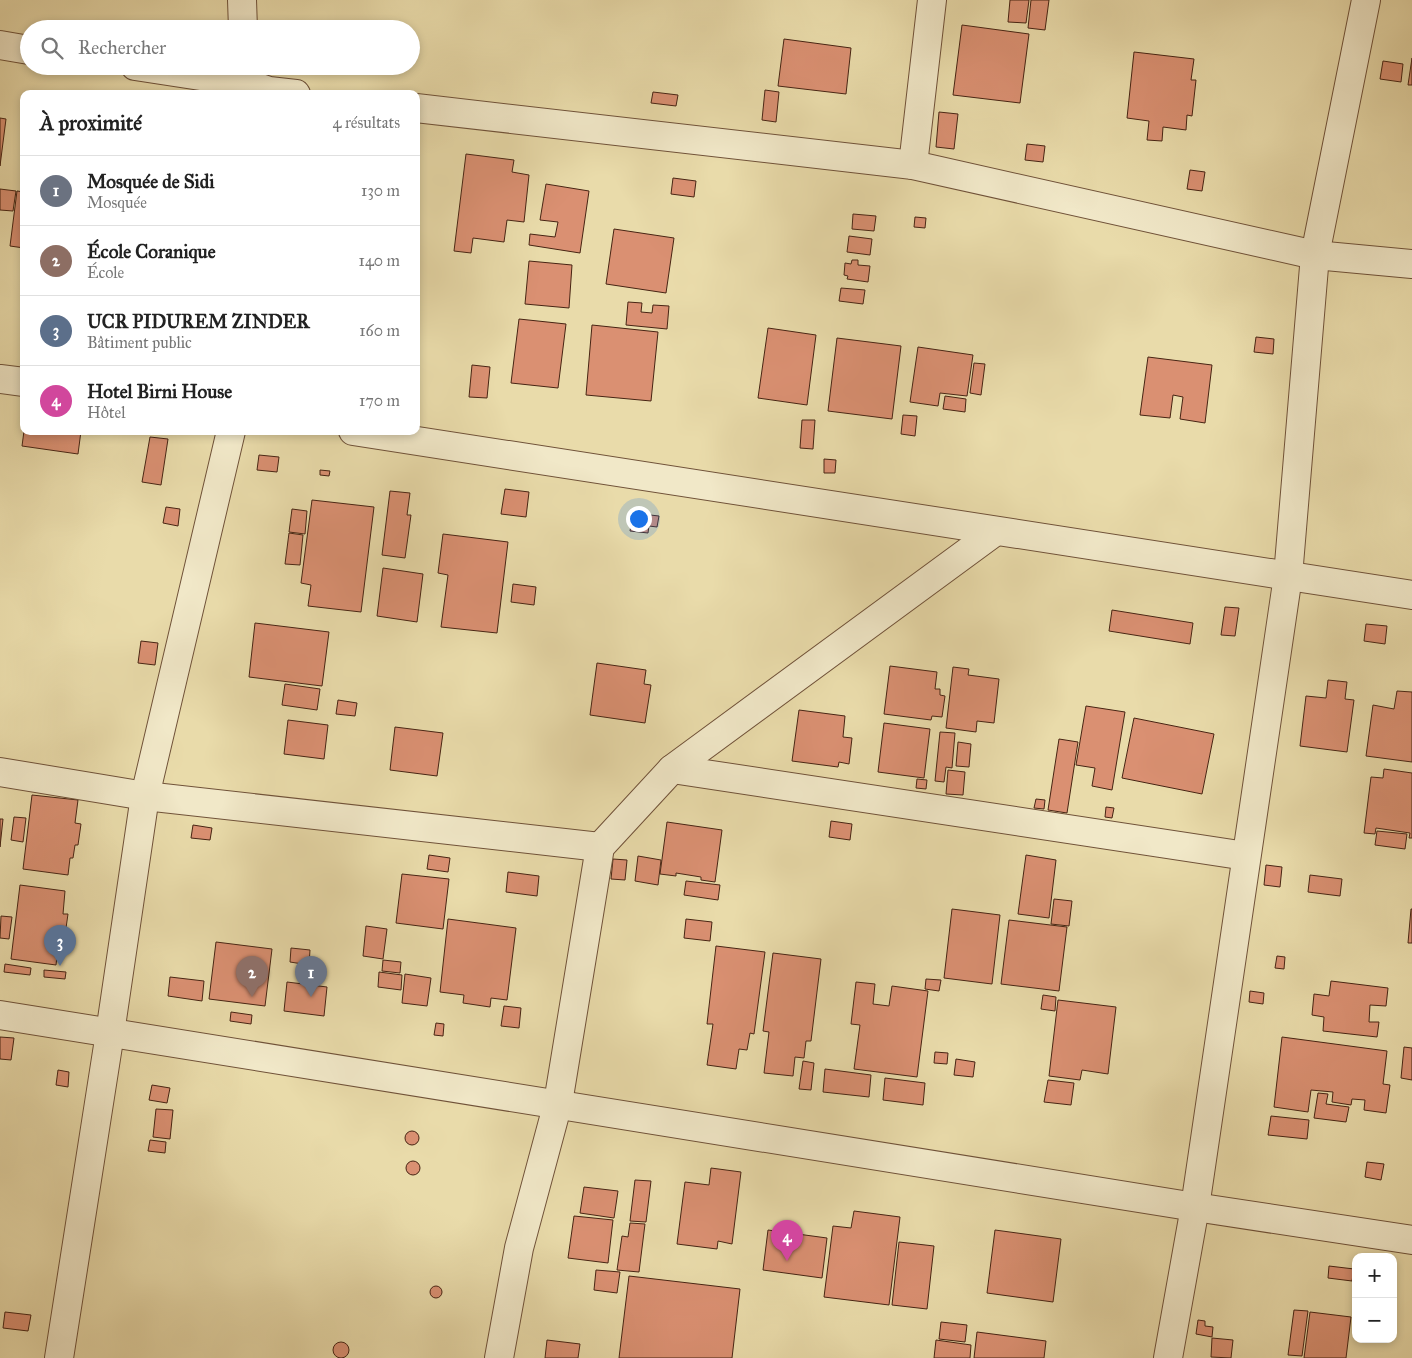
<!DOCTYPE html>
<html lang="fr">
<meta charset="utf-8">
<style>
body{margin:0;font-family:"IM FELL Great Primer",serif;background:#f2f2f2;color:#222}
.controls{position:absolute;right:15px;bottom:15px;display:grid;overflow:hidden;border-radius:10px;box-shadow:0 2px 8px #0003}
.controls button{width:45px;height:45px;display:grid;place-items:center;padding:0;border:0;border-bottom:1px solid #e0e0e0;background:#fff;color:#222;font:25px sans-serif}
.you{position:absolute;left:638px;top:518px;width:18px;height:18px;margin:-12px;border:4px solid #fff;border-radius:50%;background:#1a73e8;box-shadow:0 0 0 8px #1a73e833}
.badge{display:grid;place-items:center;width:32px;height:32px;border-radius:50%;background:#111827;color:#fff;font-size:16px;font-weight:700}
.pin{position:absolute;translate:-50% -41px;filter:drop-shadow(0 1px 2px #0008)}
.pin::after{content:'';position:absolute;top:26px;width:18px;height:15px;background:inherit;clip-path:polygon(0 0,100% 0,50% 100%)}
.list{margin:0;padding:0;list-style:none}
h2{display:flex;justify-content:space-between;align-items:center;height:65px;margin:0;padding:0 20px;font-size:21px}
h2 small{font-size:16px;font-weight:400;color:#767676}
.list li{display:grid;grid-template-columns:32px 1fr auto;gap:15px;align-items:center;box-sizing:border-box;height:70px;padding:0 20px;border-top:1px solid #e0e0e0}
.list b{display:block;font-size:19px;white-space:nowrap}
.list p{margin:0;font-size:16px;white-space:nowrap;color:#767676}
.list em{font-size:16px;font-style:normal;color:#767676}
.icon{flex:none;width:28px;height:28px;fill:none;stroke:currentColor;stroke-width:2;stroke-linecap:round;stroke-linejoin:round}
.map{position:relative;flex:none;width:1412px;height:1358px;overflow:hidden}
.search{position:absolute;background:#fff;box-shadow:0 2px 8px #0003;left:20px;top:20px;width:400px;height:55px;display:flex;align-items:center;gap:12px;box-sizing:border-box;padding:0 18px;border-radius:28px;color:#767676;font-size:19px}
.panel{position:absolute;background:#fff;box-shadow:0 2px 8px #0003;left:20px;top:90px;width:400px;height:345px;border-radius:10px}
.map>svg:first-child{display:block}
</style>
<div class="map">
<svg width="1412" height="1358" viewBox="0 0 1412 1358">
<rect width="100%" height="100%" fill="#e9dbaa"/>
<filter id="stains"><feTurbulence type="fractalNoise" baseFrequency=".004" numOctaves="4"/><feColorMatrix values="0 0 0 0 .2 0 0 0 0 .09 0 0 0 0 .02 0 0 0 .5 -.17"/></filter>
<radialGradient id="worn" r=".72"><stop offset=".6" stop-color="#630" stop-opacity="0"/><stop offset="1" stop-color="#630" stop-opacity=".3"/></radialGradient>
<!-- building -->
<g fill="#da9072" stroke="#472413">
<polygon points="1010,0 1029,0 1026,23 1008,22"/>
<polygon points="1031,0 1049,0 1045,30 1028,28"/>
<polygon points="962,25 1029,34 1020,103 953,95"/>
<polygon points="784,39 851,48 846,94 778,86"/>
<polygon points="1134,52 1194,59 1191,80 1196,80 1192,116 1187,115 1186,130 1163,127 1162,141 1147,140 1149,121 1127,118"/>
<polygon points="1412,58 1412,85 1408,85"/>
<polygon points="1383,61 1403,64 1401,82 1380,79"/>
<polygon points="765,90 779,92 776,122 762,120"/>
<polygon points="653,92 678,95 676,106 651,103"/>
<polygon points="939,112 958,114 954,149 936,147"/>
<polygon points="0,118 6,119 0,166"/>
<polygon points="1027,144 1045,146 1043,162 1025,160"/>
<polygon points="466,154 514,160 512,172 529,175 524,222 507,220 504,242 473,238 471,253 454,251"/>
<polygon points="1190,170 1205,172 1202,191 1187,189"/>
<polygon points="673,178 696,181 694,197 671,194"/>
<polygon points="546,184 589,191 580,253 529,245 530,234 555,237 558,222 540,220"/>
<polygon points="0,189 16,191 13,211 0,210"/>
<polygon points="17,191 24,192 22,209 24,209 24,248 10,246"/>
<polygon points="853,214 876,216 874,231 852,229"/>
<polygon points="915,217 926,218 925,228 914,227"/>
<polygon points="614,229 674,238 666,293 606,284"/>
<polygon points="849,236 872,239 870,255 847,252"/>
<polygon points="852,260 858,260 858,265 870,266 868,282 847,279 848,276 844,275 845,263 851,264"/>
<polygon points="529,261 572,265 569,308 525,304"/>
<polygon points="841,288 865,290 863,304 839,301"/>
<polygon points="628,302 642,303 641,312 652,313 653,305 669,306 667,329 626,325"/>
<polygon points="519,319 566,324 558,388 511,383"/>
<polygon points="592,325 658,332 651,401 586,395"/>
<polygon points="768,328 816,335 807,405 758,398"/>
<polygon points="1256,337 1274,339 1273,354 1254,352"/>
<polygon points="837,338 901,346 892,419 828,411"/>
<polygon points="918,347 973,355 967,396 940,393 938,406 910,402"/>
<polygon points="1148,357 1212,365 1205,423 1180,419 1183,397 1173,395 1170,418 1140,415"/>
<polygon points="974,363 985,364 981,395 970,393"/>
<polygon points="472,365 490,367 487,398 469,397"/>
<polygon points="945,396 966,399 965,412 943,409"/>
<polygon points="903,415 917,416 915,436 901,434"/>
<polygon points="802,420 815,420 813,449 800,448"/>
<polygon points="24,431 81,431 78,454 22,446"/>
<polygon points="150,437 168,439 161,485 142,482"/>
<polygon points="259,455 279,457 277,472 257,470"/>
<polygon points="824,459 836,460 835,473 824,473"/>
<polygon points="320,470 330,471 329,476 320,475"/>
<polygon points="505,489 529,492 526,517 501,514"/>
<polygon points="390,491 410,493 407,515 411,515 405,558 382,555"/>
<polygon points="312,500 374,507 361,612 308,606 311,585 301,583"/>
<polygon points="166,507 180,509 178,526 163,523"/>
<polygon points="292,509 307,511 305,534 289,532"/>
<polygon points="633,513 659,516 657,527 649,526 648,533 630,531"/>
<polygon points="289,533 303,535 300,565 285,564"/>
<polygon points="443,534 508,542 497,633 441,627 448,575 438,573"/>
<polygon points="383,568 423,574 417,622 377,616"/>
<polygon points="513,584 536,587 534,605 511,602"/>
<polygon points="1225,607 1239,608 1235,636 1221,635"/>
<polygon points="1112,610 1193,623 1190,644 1109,631"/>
<polygon points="255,623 329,632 322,686 249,677"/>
<polygon points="1366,624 1387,626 1385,644 1364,641"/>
<polygon points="141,641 158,643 155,665 138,663"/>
<polygon points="597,663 646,670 644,684 651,685 645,723 590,715"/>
<polygon points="890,666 937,672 935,689 940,689 940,695 945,696 942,717 932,716 931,720 884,714"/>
<polygon points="953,667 969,669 968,675 999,679 994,723 977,721 976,732 946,728"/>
<polygon points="1328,680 1347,682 1345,699 1354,700 1347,752 1300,746 1306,696 1326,698"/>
<polygon points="285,684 320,689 317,710 282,705"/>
<polygon points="1397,691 1412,692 1412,762 1366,756 1373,705 1394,709"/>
<polygon points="338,700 357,703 355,716 336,714"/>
<polygon points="1086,706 1125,712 1112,790 1092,786 1095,768 1076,765"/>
<polygon points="799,710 845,716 843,737 852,738 849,764 839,762 838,767 792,761"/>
<polygon points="1134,718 1214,734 1202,794 1122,778"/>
<polygon points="288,720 328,725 324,759 284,754"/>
<polygon points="884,723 930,729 924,778 878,772"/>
<polygon points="395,727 443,733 437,776 390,770"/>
<polygon points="940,732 955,733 952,768 946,767 944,782 935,781"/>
<polygon points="1059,739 1078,742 1067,813 1048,810"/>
<polygon points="958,742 971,744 969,767 956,766"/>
<polygon points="1384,769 1412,773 1412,838 1409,838 1410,833 1376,828 1375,834 1364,833 1371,777 1383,778"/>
<polygon points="948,770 965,772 963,795 946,794"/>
<polygon points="917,779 927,780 926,789 916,788"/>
<polygon points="32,795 78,800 75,823 81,824 78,845 75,845 73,858 70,858 68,875 23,869"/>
<polygon points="1036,799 1045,800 1044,809 1034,808"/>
<polygon points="1106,807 1114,808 1112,818 1105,817"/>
<polygon points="14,817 26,818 23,842 11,840"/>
<polygon points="0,819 3,819 0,847"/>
<polygon points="831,821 852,824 850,840 829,837"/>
<polygon points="667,822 722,830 715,882 701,880 701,877 676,873 676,876 660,874"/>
<polygon points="193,825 212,828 210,840 191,838"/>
<polygon points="1377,831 1407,834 1405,849 1375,845"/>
<polygon points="429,855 450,858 448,872 427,869"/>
<polygon points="1026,855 1056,860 1049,918 1018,914"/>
<polygon points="638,856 661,860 658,885 635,881"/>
<polygon points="613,859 627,860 625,880 611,879"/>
<polygon points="1266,865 1282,867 1280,887 1264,885"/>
<polygon points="508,872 539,876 537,896 506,892"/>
<polygon points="402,874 449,879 443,929 396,923"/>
<polygon points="1310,875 1342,879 1340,896 1308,892"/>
<polygon points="686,881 720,885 718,900 684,895"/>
<polygon points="20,885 65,891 63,914 68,914 65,935 63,935 61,948 58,948 56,965 11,959"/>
<polygon points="1054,899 1072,901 1069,926 1051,924"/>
<polygon points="952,909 1000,915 992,984 944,978"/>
<polygon points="1411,909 1412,909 1412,943 1408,943"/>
<polygon points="1,916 12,917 9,939 0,938"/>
<polygon points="448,919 516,928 507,1000 491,998 490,1007 463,1003 464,995 440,992"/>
<polygon points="686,919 712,922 710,941 684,938"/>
<polygon points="1009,920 1067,927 1059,991 1001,984"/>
<polygon points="366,926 387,929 383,959 363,956"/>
<polygon points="216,942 272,949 265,1006 209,999"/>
<polygon points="716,946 765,952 754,1034 750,1033 747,1050 739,1049 736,1069 707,1065 713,1024 707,1024"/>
<polygon points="291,948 310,950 309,965 290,962"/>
<polygon points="773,953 821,959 811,1041 806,1041 804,1058 795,1057 793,1076 764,1073 769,1032 763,1031"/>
<polygon points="1277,956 1285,957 1284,969 1275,968"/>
<polygon points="383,960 401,962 400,973 382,971"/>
<polygon points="5,964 31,968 30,975 4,972"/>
<polygon points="44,970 66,972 65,979 44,977"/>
<polygon points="379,972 402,975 401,990 378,987"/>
<polygon points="405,974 431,978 427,1006 402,1003"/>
<polygon points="170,977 204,981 202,1001 168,996"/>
<polygon points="926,979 941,980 939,991 925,989"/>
<polygon points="1331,981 1388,988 1386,1006 1370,1005 1369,1022 1379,1022 1377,1037 1323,1031 1324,1017 1312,1015 1314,994 1329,996"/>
<polygon points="287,982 327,987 324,1016 284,1011"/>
<polygon points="856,982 875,984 873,1004 889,1006 892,986 928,991 917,1077 854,1069 860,1025 851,1024"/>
<polygon points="1250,991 1264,993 1263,1004 1249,1002"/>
<polygon points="1043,995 1056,997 1055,1011 1041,1009"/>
<polygon points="1058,1000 1116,1007 1108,1074 1082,1070 1080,1080 1049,1076"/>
<polygon points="504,1006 521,1008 519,1028 501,1026"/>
<polygon points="231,1012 252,1015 251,1024 230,1021"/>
<polygon points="436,1023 444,1024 443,1036 434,1035"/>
<polygon points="0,1037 14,1038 11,1060 0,1059"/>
<polygon points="1282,1037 1387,1051 1383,1084 1390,1085 1386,1113 1364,1110 1365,1100 1352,1099 1351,1105 1332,1102 1333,1092 1311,1090 1308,1112 1274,1107"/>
<polygon points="1404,1047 1412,1048 1412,1080 1401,1078"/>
<polygon points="935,1052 948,1053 947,1064 934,1063"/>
<polygon points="956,1059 975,1062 973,1077 954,1075"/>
<polygon points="803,1061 814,1063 811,1090 799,1089"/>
<polygon points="825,1069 871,1075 869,1097 823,1092"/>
<polygon points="58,1070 69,1072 68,1087 56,1085"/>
<polygon points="885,1078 925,1083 923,1105 883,1100"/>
<polygon points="1048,1080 1074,1083 1071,1105 1044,1102"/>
<polygon points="152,1085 170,1088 167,1103 149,1100"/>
<polygon points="1318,1093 1328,1094 1326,1104 1349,1107 1346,1122 1314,1118"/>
<polygon points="156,1109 173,1110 170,1139 153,1137"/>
<polygon points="1271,1116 1309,1120 1307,1139 1268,1135"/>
<circle cx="412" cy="1138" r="7"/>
<polygon points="150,1140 166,1142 165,1153 148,1151"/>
<circle cx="413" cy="1168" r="7"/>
<polygon points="1367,1162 1384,1164 1381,1180 1365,1177"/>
<polygon points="711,1168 741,1172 732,1244 718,1241 717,1249 677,1244 685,1182 709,1185"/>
<polygon points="635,1180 651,1181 646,1222 630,1221"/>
<polygon points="584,1187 618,1191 614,1218 580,1213"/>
<polygon points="854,1211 900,1217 889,1305 824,1297 833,1226 851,1228"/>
<polygon points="574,1216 613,1220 608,1263 568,1258"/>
<polygon points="630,1223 645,1224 639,1272 617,1270 622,1236 628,1237"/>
<polygon points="768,1230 827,1238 822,1278 763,1270"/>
<polygon points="995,1230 1061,1239 1053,1302 987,1293"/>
<polygon points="899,1242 934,1246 927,1309 892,1305"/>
<polygon points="1329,1266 1354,1269 1352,1281 1328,1278"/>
<polygon points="596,1270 620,1272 617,1293 594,1290"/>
<polygon points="629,1276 740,1289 732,1358 619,1358"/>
<circle cx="436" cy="1292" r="6"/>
<polygon points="1294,1310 1308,1311 1302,1356 1288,1355"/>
<polygon points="5,1312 31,1315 28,1331 3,1328"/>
<polygon points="1310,1312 1351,1317 1346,1358 1304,1358"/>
<polygon points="1198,1320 1205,1321 1205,1326 1213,1327 1212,1337 1196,1334"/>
<polygon points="941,1322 967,1325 965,1342 939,1339"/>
<polygon points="977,1332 1046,1341 1044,1358 974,1358"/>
<polygon points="1212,1338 1233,1340 1231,1358 1211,1357"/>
<polygon points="547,1340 580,1344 578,1358 545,1358"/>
<polygon points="936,1340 971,1345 970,1358 934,1358"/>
<circle cx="341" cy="1350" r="8"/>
</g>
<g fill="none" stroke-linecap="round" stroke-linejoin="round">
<defs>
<g id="street">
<polyline points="242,0 243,29"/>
<polyline points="0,45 29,50"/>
<polyline points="135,66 246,83 269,91 296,94"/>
<polyline points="416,108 913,165 1315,255 1412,264"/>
<polyline points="913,165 932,0"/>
<polyline points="0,379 24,382"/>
<polyline points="353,431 1412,595"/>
<polyline points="672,769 1246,856"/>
<polyline points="0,772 145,796 600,847"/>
<polyline points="0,1015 1195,1207 1412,1240"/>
<polyline points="59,1358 110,1033 145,796 231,431"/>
<polyline points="499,1358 519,1248 558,1103 600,847 672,769 996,531"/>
<polyline points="1168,1358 1195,1207 1288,576 1315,255 1366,0"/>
</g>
</defs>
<!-- street casing -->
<use href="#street" stroke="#705239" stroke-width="30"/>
<!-- street -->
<use href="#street" stroke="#f1e8c8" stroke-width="28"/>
</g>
<rect width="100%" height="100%" filter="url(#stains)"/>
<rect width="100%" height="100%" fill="url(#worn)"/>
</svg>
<div class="controls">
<button>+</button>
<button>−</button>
</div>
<div class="you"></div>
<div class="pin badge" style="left:311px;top:997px;background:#6b7280">1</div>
<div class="pin badge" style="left:252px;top:997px;background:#8d6e63">2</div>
<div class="pin badge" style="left:60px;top:966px;background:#5c6f8a">3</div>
<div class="pin badge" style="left:787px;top:1261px;background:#d1479c">4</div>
<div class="search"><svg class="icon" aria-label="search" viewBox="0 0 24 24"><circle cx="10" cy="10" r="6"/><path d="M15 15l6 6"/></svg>Rechercher</div>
<section class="panel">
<h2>À proximité<small>4 résultats</small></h2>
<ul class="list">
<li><span class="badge" style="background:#6b7280">1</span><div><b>Mosquée de Sidi</b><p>Mosquée</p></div><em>130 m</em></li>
<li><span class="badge" style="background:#8d6e63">2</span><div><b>École Coranique</b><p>École</p></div><em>140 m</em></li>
<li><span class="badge" style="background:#5c6f8a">3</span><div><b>UCR PIDUREM ZINDER</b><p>Bâtiment public</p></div><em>160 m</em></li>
<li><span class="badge" style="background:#d1479c">4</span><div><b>Hotel Birni House</b><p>Hôtel</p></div><em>170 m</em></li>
</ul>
</section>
</div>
